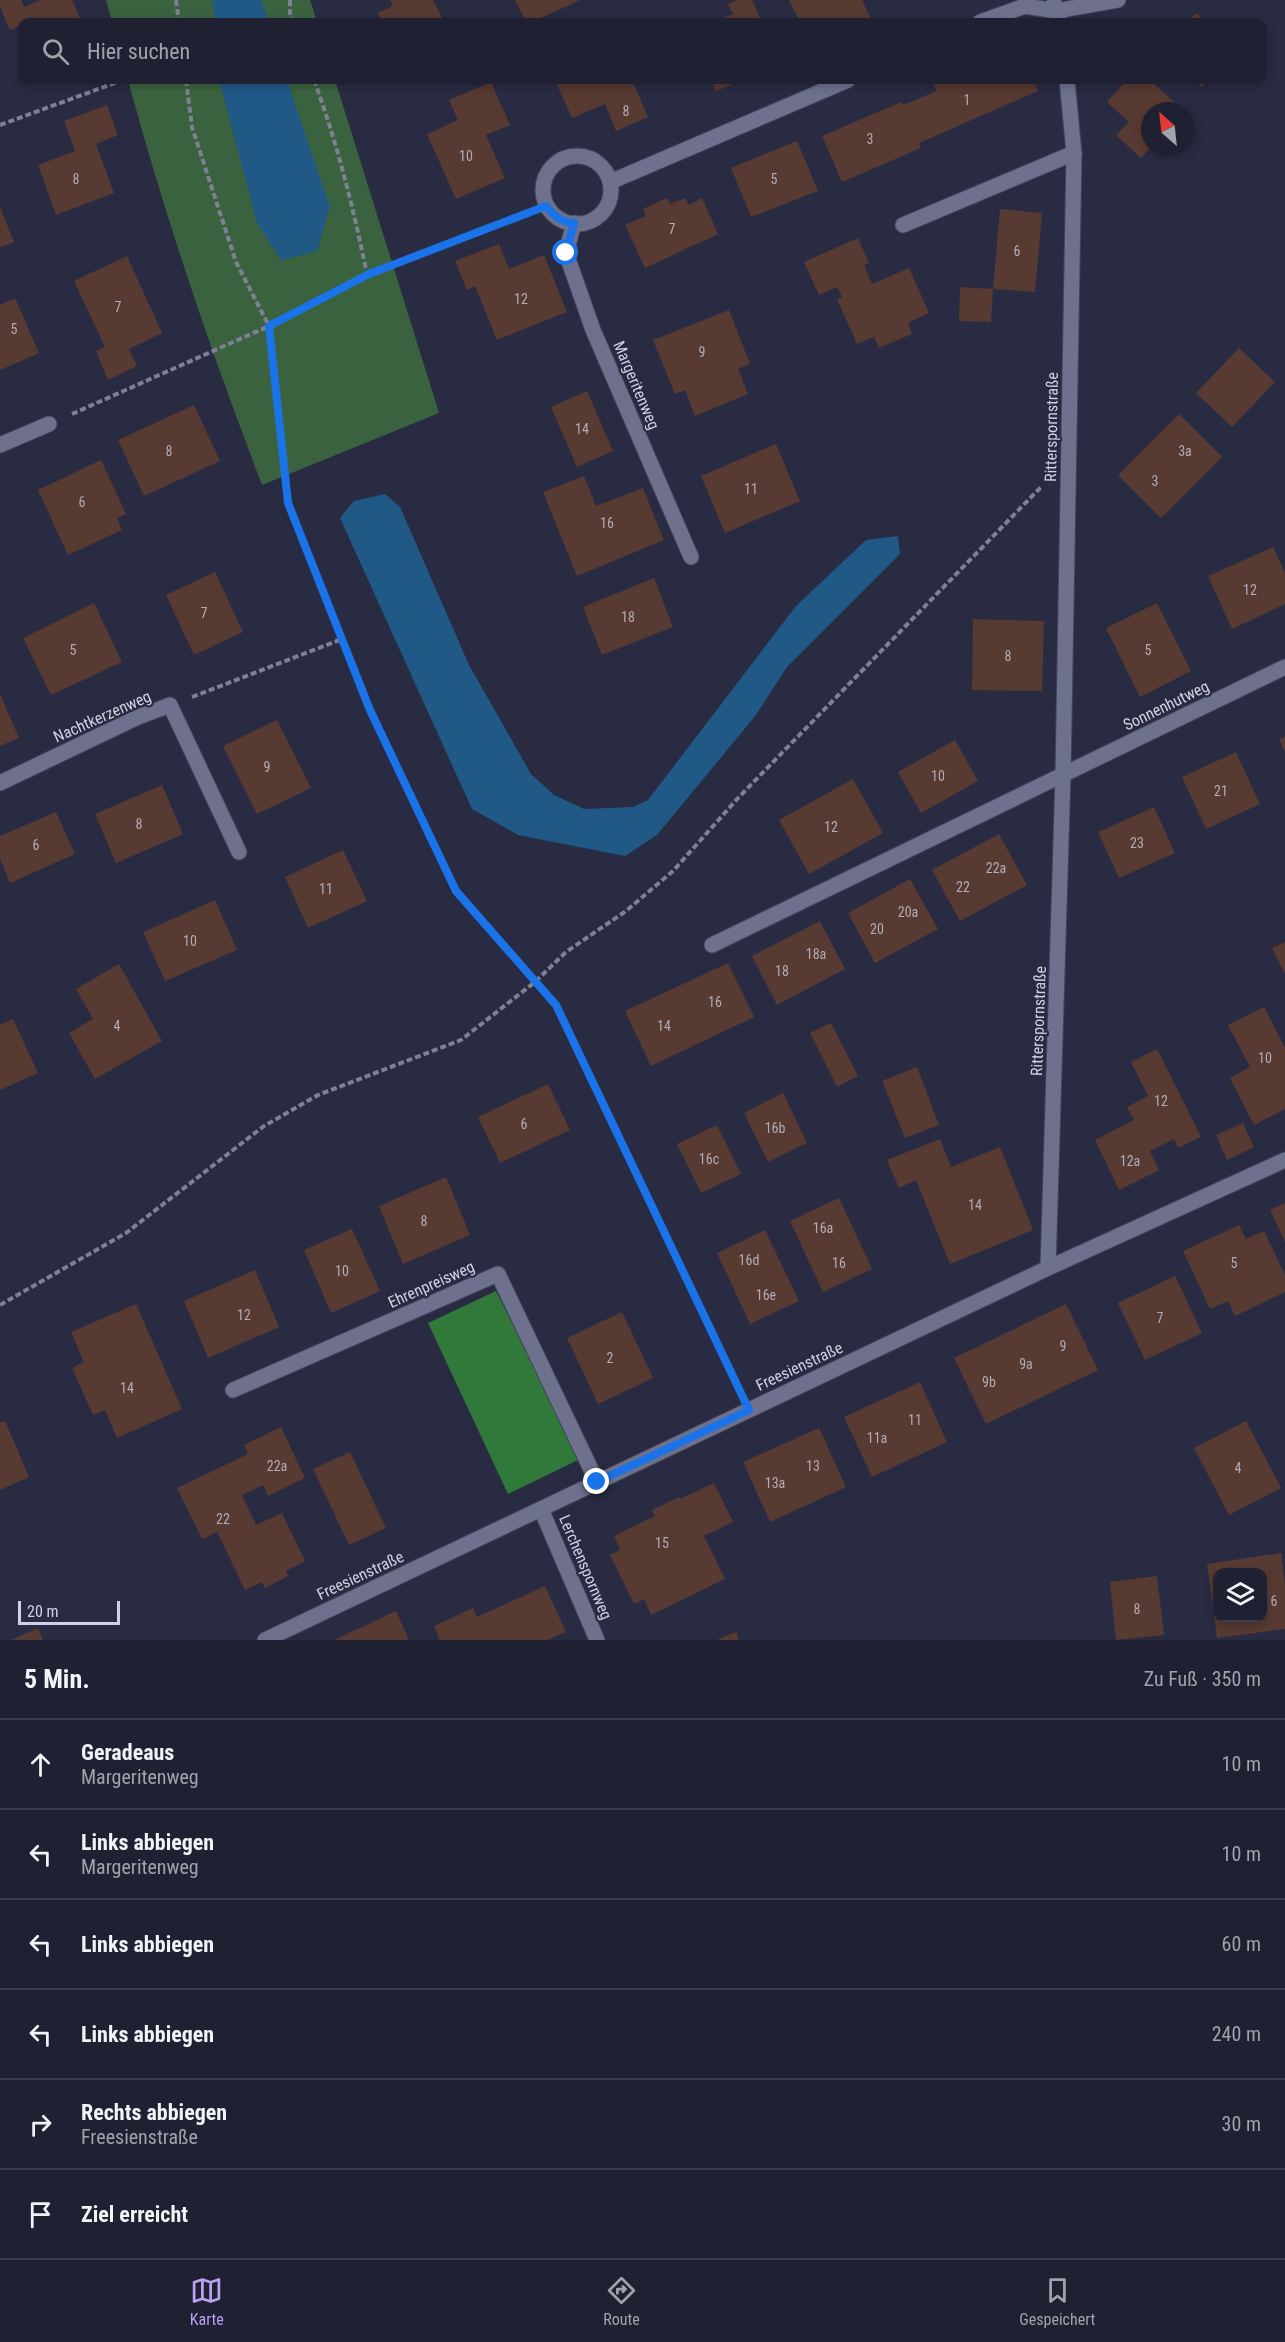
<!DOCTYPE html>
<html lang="de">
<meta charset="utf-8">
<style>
body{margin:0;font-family:"Roboto Condensed",sans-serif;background:#2c2d3e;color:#f1f3f6}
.controls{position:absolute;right:18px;bottom:18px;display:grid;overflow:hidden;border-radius:12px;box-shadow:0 3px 9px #0003}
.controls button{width:54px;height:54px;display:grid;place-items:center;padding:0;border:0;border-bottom:2px solid #3c3e4d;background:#1f2032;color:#f1f3f6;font:30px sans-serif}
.compass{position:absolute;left:1141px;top:102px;width:54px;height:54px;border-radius:50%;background:#1f2032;box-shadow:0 3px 9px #0003;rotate:333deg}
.scale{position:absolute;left:18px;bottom:15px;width:102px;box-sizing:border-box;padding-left:6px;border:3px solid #d0d2e2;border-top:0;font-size:16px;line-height:21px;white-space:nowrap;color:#d0d2e2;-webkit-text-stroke:4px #292b43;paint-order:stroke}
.stop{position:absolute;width:18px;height:18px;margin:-14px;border:4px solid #1a73e8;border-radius:50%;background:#fff}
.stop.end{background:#1a73e8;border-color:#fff;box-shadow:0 2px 6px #0008}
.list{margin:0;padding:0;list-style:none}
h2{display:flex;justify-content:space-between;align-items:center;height:78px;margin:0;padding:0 24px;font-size:26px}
h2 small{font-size:20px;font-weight:400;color:#a1a3ac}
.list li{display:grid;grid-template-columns:39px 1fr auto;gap:18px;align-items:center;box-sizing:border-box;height:90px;padding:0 24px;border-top:2px solid #3c3e4d}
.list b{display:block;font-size:22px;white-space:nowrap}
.list p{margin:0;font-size:20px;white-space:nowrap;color:#a1a3ac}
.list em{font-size:20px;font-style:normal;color:#a1a3ac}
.icon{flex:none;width:33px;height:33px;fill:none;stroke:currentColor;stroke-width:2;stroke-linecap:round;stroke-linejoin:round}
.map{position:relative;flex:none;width:1285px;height:1640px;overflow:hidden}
.search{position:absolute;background:#1f2032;box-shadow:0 3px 9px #0003;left:18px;right:18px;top:18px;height:66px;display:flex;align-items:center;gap:15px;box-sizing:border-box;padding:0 21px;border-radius:12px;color:#a1a3ac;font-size:22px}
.sheet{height:618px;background:#1f2032}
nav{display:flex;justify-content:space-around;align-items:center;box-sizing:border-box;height:84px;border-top:2px solid #3c3e4d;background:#1f2032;font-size:16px;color:#a1a3ac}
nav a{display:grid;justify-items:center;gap:3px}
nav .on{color:#bca0f2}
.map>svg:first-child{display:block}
</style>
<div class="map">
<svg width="1285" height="1640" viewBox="0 0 1285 1640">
<rect width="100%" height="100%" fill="#292b43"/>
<!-- green -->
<g fill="#3b623e">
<polygon points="106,0 310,0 317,22 112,22"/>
<path d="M128,80h207l104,333 -177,72c-51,-133 -97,-268 -134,-405z"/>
</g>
<!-- forest -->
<polygon fill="#31793b" points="496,1291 580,1459 508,1494 428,1323"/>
<!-- water -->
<g fill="#205986">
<polygon points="212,0 261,0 269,22 216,22"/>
<polygon points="219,80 287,80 330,207 317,251 281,260 257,223"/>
<polygon points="385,494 400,507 469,665 531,774 554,795 584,809 633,807 648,800 796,606 866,540 898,536 900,554 787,667 756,715 657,835 625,856 518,835 472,809 340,518 354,501"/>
</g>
<!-- building -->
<g fill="#573a32" fill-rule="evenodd">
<polygon points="0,0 21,0 24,7 40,0 72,0 82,22 22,22 22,25 10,30 0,7"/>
<polygon points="390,0 433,0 444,22 382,22 378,13 393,6"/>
<polygon points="515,0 580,0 532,22 526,22"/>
<polygon points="738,0 752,0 762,22 713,22 733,14 728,4"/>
<polygon points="789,0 862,0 871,19 863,22 800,22"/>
<polygon points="1197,13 1205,22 1185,22"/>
<polygon points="555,80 632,80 648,117 616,131 605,104 572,118"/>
<polygon points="711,80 743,80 716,91"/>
<polygon points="935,80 1033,80 1038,91 919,143 921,148 842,182 822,136 901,102 903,105 937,91 932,81"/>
<polygon points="1127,80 1150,80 1184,111 1150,111 1150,148 1141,158 1116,135 1129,122 1107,102"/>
<polygon points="1195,80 1210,80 1201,87"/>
<polygon points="491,82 510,125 486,135 505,178 456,199 427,134 458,120 449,100"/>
<polygon points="107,105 118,135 96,144 114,193 56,215 38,165 75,151 64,121"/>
<polygon points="797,141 818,191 751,217 731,168"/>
<polygon points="667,198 670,204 685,198 689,205 702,198 718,234 645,268 625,225 646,216 643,209"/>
<polygon points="0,207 14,242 0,247"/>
<polygon points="1000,209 1042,213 1035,292 993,289"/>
<polygon points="858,238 869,263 864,265 872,284 909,268 929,313 908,323 912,334 879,348 874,337 857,344 837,299 842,297 837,287 819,295 804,262"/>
<polygon points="499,244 509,269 544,255 567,312 497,340 475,286 467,290 455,261"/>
<polygon points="127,256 162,333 129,349 137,366 108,380 96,351 105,347 74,281"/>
<polygon points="960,287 993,289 991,322 959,321"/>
<polygon points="15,298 39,353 0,370 0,305"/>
<polygon points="729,310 750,364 738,369 748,394 695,416 685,390 675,394 653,340"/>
<polygon points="1239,348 1275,382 1232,427 1196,393"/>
<polygon points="587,391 613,451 577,467 551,407"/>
<polygon points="194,405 220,461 144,496 118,440"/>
<polygon points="1179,414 1222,457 1161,518 1118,475"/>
<polygon points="776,444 800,501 725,533 701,476"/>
<polygon points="101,460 126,514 117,518 122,530 68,555 38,490"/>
<polygon points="584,476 596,506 643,488 664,540 577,576 543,492"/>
<polygon points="1273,547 1285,573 1285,604 1232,629 1208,576"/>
<polygon points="215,572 243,632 194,655 166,595"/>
<polygon points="654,578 673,627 602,655 583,607"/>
<polygon points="94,603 122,662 51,695 23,638"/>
<polygon points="1157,603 1191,671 1140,697 1106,628"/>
<polygon points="973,619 1044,621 1042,691 972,690"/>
<polygon points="0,694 19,738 0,746"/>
<polygon points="277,720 311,788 257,814 223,746"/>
<polygon points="1285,737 1285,752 1279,739"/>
<polygon points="955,740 978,781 921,813 898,772"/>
<polygon points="1236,752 1260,804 1206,829 1182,777"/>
<polygon points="853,779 883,833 809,874 779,820"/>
<polygon points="162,785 183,834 116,863 95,814"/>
<polygon points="1154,807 1175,853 1119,878 1098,832"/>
<polygon points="56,812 75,854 10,883 0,859 0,836"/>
<polygon points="999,834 1027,885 960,921 932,870"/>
<polygon points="343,850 367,901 308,928 285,877"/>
<polygon points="910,879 938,929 875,963 848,913"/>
<polygon points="215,900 237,950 165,981 143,932"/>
<polygon points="820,921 845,969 777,1005 752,956"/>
<polygon points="1285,942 1285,974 1272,948"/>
<polygon points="728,963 754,1017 651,1066 625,1011"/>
<polygon points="119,964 162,1041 95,1079 69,1033 93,1019 76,989"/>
<polygon points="1264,1007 1285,1048 1285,1109 1254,1125 1230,1078 1250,1067 1228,1025"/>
<polygon points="13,1019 38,1073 0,1090 0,1025"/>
<polygon points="831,1023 858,1076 837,1087 810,1033"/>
<polygon points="1157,1049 1201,1137 1178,1148 1174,1139 1150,1151 1159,1170 1119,1190 1095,1140 1134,1120 1127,1107 1148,1096 1131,1062"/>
<polygon points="917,1067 939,1125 905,1138 882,1081"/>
<polygon points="548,1084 570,1130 500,1163 478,1117"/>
<polygon points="783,1093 807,1143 768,1162 744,1113"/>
<polygon points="1243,1123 1254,1147 1227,1160 1216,1135"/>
<polygon points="717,1125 741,1174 701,1193 677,1144"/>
<polygon points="940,1139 951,1167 1000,1147 1033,1230 950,1264 916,1180 899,1188 887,1160"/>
<polygon points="446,1177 470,1235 403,1264 379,1206"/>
<polygon points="839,1198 872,1269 823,1292 790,1221"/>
<polygon points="1285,1203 1285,1242 1270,1210"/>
<polygon points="1239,1225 1246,1239 1264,1231 1285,1275 1285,1292 1235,1316 1228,1301 1210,1309 1183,1251"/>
<polygon points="352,1229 380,1291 331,1313 304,1250"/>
<polygon points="765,1230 799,1301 750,1324 717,1253"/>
<polygon points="255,1270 279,1327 208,1358 184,1301"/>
<polygon points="1175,1276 1202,1333 1145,1360 1118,1303"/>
<polygon points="136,1304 182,1409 117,1438 105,1410 93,1415 72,1368 84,1362 71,1332"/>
<polygon points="1066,1304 1098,1370 986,1424 954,1358"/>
<polygon points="622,1312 653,1378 598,1404 567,1338"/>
<polygon points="920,1382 947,1442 872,1477 844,1417"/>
<polygon points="5,1421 29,1477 0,1490 0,1423"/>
<polygon points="1246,1421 1281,1488 1229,1515 1194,1448"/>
<polygon points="281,1427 305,1478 268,1496 263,1485 242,1495 256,1525 282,1513 305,1561 286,1571 288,1576 265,1588 262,1582 245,1590 217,1532 202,1539 177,1488 248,1454 244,1445"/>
<polygon points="819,1428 846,1487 770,1522 743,1462"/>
<polygon points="350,1452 386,1528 349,1545 313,1469"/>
<polygon points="714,1483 733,1522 704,1536 725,1579 651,1615 644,1599 634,1604 610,1555 620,1550 614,1536 655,1516 652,1510 679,1497 680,1499"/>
<path d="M1281,1553l4,31v45l-68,9 -10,-74zM1218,1572h45v45l-45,1z"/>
<polygon points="1157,1576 1164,1635 1116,1640 1110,1582"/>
<polygon points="545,1586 566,1632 547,1640 440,1640 434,1626 473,1608 477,1617"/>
<polygon points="396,1611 409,1640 334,1640"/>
<polygon points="38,1628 43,1640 11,1640"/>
<polygon points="736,1632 739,1640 717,1640"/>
</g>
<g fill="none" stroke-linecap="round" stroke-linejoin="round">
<defs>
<polyline id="lane" points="903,225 1074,153"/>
<g id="street">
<polyline points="1054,3 1056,11 1118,0"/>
<polyline points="980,22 1025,6 1056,11 1060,22"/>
<circle cx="577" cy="190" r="34"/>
<polyline points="610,182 848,80"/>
<polyline points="574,223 566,253 593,330 691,557"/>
<polyline points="0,445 49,424"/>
<polyline points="0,783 138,717 170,705 239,852"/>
<polyline points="712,945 1285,667"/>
<polyline points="1048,1268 1063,775 1074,153 1067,80"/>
<polyline points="233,1390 498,1274 597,1482"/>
<polyline points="541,1509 597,1640"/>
<polyline points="265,1640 1048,1268 1285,1160"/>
</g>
</defs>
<!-- lane casing -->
<use href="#lane" stroke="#434559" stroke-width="17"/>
<!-- street casing -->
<use href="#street" stroke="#434559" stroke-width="17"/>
<!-- path -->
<g stroke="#7e8094" stroke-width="4" stroke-dasharray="6 3" stroke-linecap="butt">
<polyline points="176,0 179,22"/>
<polyline points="290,0 290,13 293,22"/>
<polyline points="186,80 192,127 236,262 269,326 369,274 547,206"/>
<path d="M314,80c22,60 38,122 51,185l4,9"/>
<polyline points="0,125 123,80"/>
<polyline points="72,414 269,326 288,503 370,710 456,891 556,1005 739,1389"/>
<polyline points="192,697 342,639"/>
<polyline points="0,1305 126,1233 264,1126 318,1095 461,1040 535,982 566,952 626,911 673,871 739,797 1042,486"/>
</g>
<!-- lane -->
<use href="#lane" stroke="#6d718d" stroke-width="15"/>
<!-- street -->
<use href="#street" stroke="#6d718d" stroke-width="15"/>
</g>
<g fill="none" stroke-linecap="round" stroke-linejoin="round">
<!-- route -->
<path stroke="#1a73e8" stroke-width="8" d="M566,253l8,-30c-13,-1 -20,-7 -28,-17l-177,68 -100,52 19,177 82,207 86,181 100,114 193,405 -152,72"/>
</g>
<g text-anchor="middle" stroke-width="4.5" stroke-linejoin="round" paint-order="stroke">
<!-- number labels -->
<g font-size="14" fill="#b2acb6">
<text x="967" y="105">1</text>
<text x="626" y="116">8</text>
<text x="870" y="144">3</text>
<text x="466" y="161">10</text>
<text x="76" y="184">8</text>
<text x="774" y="184">5</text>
<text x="672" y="234">7</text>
<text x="1017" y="256">6</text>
<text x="521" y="304">12</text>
<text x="118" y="312">7</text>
<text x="14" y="334">5</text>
<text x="702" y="357">9</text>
<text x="582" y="434">14</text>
<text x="169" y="456">8</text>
<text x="1185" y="456">3a</text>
<text x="1155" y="486">3</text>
<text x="751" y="494">11</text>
<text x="82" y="507">6</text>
<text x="607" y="528">16</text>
<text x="1250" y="595">12</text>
<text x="204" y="618">7</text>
<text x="628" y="622">18</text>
<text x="73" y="655">5</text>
<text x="1148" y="655">5</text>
<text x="1008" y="661">8</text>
<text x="267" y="772">9</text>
<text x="938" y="781">10</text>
<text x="1221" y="796">21</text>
<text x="139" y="829">8</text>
<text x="831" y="832">12</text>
<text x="1137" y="848">23</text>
<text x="36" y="850">6</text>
<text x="996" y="873">22a</text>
<text x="963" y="892">22</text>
<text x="326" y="894">11</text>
<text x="908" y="917">20a</text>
<text x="877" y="934">20</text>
<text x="190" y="946">10</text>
<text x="816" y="959">18a</text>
<text x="782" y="976">18</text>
<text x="715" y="1007">16</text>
<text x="117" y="1031">4</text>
<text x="664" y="1031">14</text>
<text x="1265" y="1063">10</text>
<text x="1161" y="1106">12</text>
<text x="524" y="1129">6</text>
<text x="775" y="1133">16b</text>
<text x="709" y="1164">16c</text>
<text x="1130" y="1166">12a</text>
<text x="975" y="1210">14</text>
<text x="424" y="1226">8</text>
<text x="823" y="1233">16a</text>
<text x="749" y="1265">16d</text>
<text x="839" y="1268">16</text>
<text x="1234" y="1268">5</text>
<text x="342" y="1276">10</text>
<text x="766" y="1300">16e</text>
<text x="244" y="1320">12</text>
<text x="1160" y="1323">7</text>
<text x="1063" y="1351">9</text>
<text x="610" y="1363">2</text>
<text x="1026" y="1369">9a</text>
<text x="989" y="1387">9b</text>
<text x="127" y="1393">14</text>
<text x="915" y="1425">11</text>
<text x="877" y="1443">11a</text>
<text x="277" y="1471">22a</text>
<text x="813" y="1471">13</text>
<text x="1238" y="1473">4</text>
<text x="775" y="1488">13a</text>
<text x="223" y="1524">22</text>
<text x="662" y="1548">15</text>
<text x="1274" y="1606">6</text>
<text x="1137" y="1614">8</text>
</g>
<!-- street labels -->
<g font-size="16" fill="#d0d2e2" stroke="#292b43">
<text transform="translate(637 385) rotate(67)" y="6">Margeritenweg</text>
<text transform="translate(1051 427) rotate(-89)" y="6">Ritterspornstraße</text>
<text transform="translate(1166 705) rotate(-26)" y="6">Sonnenhutweg</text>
<text transform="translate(102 716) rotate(-24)" y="6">Nachtkerzenweg</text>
<text transform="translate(1038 1021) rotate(-88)" y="6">Ritterspornstraße</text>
<text transform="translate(431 1284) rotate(-24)" y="6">Ehrenpreisweg</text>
<text transform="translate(799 1366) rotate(-25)" y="6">Freesienstraße</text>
<text transform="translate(586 1567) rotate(67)" y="6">Lerchenspornweg</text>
<text transform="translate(360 1575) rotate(-25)" y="6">Freesienstraße</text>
</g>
</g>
</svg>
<div class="controls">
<button><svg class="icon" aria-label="layers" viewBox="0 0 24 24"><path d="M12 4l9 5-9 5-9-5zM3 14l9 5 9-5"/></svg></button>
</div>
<svg class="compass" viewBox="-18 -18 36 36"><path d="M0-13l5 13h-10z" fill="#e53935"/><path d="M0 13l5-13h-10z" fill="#a1a3ac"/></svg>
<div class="scale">20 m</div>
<div class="stop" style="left:566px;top:253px"></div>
<div class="stop end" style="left:597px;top:1482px"></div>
<div class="search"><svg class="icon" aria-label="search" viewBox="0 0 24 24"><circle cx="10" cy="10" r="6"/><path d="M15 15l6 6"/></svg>Hier suchen</div>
</div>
<section class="sheet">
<h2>5 Min.<small>Zu Fuß · 350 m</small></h2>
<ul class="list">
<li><svg class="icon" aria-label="ahead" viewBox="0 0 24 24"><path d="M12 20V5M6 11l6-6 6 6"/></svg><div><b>Geradeaus</b><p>Margeritenweg</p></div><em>10 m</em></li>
<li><svg class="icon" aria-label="left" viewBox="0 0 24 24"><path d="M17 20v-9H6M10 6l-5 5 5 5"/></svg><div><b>Links abbiegen</b><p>Margeritenweg</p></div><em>10 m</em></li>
<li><svg class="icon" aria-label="left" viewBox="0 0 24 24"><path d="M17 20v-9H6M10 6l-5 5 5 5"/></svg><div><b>Links abbiegen</b></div><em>60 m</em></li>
<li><svg class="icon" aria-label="left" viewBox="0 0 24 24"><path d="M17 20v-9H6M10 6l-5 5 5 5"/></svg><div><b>Links abbiegen</b></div><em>240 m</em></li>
<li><svg class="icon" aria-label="right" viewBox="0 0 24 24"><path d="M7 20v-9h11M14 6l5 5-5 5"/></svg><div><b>Rechts abbiegen</b><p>Freesienstraße</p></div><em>30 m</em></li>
<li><svg class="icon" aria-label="arrive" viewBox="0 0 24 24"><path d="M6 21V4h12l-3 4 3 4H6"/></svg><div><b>Ziel erreicht</b></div></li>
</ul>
</section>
<nav>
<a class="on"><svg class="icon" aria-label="map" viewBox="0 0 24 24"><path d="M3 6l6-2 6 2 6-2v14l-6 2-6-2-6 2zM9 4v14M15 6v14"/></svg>Karte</a>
<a><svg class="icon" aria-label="directions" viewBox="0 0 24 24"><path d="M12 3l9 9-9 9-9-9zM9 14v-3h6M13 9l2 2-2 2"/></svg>Route</a>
<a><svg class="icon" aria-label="saved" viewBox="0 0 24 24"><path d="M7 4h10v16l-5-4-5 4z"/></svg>Gespeichert</a>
</nav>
